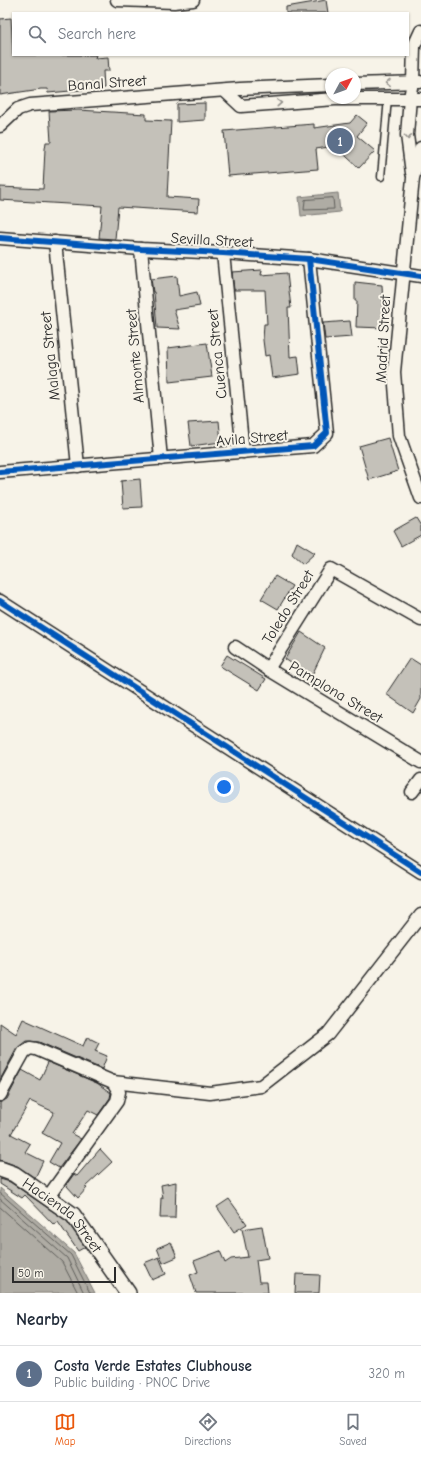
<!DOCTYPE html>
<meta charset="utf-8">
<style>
body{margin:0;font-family:"Comic Neue",sans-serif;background:#f6f6f7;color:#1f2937}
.compass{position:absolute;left:325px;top:68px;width:36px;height:36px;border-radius:50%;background:#fff;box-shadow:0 1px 3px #0004;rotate:49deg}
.scale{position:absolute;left:12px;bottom:10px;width:104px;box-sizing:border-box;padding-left:4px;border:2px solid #2b2b2b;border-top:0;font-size:11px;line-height:14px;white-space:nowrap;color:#2b2b2b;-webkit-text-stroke:3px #f7f3e8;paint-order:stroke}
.you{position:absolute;left:224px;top:787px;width:14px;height:14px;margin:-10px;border:3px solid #fff;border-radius:50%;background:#1a73e8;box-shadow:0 0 0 6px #1a73e833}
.badge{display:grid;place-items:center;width:26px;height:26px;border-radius:50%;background:#ea580c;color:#fff;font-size:13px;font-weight:700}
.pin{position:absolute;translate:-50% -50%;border:2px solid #fff;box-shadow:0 1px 4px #0006}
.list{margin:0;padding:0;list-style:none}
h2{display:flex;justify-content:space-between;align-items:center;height:52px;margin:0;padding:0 16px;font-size:17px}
h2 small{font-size:13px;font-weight:400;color:#747a83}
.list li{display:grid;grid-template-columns:26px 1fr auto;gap:12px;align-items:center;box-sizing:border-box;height:56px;padding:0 16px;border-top:1px solid #e0e1e3}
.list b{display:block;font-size:15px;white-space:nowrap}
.list p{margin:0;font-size:13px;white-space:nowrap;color:#747a83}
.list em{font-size:13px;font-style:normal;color:#747a83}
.icon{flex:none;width:22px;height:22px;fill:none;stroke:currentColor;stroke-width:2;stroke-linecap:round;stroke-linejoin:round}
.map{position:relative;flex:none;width:421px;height:1293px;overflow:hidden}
.search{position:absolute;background:#fff;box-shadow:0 1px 3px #0004;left:12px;right:12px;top:12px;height:44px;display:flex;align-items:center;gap:10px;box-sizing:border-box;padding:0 14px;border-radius:0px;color:#747a83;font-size:15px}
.sheet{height:108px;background:#fff}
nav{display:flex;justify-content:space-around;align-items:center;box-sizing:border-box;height:56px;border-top:1px solid #e0e1e3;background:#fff;font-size:11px;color:#747a83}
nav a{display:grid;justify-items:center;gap:2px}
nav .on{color:#ea580c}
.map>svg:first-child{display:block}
</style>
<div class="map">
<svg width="421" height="1293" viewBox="0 0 421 1293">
<rect width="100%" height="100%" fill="#f7f3e8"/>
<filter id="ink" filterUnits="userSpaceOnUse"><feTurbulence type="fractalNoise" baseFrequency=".025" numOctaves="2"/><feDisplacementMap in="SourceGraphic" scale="8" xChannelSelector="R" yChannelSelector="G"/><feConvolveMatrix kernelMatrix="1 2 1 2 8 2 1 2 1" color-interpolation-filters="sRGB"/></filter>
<g filter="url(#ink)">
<!-- water -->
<g fill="#afaca4" stroke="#7a7874">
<polygon points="338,193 340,212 301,216 299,197"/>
<polygon points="0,1188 74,1253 95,1293 0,1293"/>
</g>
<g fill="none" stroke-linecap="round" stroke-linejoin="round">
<!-- shore -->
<g stroke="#605f5b" stroke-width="1">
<polygon points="333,198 334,209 304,210 305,200"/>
<polyline points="0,1193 71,1255 90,1293"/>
<polyline points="0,1199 67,1258 84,1293"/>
<polyline points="0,1207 62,1262 78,1293"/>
</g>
</g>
<!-- building -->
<g fill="#c4c1b9" stroke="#2b2b2b">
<polygon points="326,0 328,13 286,13 286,7"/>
<polygon points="11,18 13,55 96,55 95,58 108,57 109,71 103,71 104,88 48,93 47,89 41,89 0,95 0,19"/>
<polygon points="205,103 205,120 177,122 177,104"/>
<polygon points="78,110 146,114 146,120 171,121 167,197 199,199 198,212 118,207 115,239 99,238 102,206 0,200 0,187 43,189 45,149 46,142 51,142 49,111"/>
<polygon points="357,115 367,123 357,136 375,151 359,168 335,146 316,149 318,169 228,176 224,131 314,124 314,128 350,123"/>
<polygon points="262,270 261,275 287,273 291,308 288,308 290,357 298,356 300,374 272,378 269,355 265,356 263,340 264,324 267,324 265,290 234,290 232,272"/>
<polygon points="177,276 179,296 197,292 200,306 174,310 180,329 157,328 154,292 153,292 151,279"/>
<polygon points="355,282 382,285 384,328 356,327 357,301 355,301"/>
<polygon points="350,321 352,337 325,339 323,323"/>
<polygon points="207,343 212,377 169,382 168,348"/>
<polygon points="219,421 221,442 191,446 188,423"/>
<polygon points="388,438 398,471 369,480 359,446"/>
<polygon points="140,479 142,507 123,508 121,481"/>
<polygon points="416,518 421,526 421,535 401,546 393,531"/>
<polygon points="297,542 315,553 303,564 292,554"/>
<polygon points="275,576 292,586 278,609 261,599"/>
<polygon points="301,632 325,648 311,677 285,659"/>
<polygon points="227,655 266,679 259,690 220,666"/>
<polygon points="410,658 421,665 421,699 413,713 386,694"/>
<polygon points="23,1019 83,1046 87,1037 99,1043 95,1051 107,1056 102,1069 39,1042 26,1041 17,1048 0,1080 0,1023 16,1034"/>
<polygon points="48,1062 97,1083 111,1093 110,1098 98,1115 88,1110 72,1134 81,1139 59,1168 49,1162 60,1143 42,1133 54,1112 30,1101 11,1134 30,1144 25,1152 43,1161 35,1178 17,1166 0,1160 0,1102 7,1099 22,1070 40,1080"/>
<polygon points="100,1149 112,1162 85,1187 87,1188 78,1198 66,1185 74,1174 77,1176"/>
<polygon points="0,1179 10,1182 67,1221 85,1247 78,1251 58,1222 54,1225 25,1195 22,1198 0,1184"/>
<polygon points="176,1182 175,1218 160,1218 161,1198 163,1198 161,1185"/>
<polygon points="229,1199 247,1224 234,1232 217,1207"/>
<polygon points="262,1226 268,1258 256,1260 259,1282 267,1282 268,1293 196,1293 190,1275 198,1272 194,1261 220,1251 225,1263 231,1259 248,1257 242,1229"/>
<polygon points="171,1242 177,1257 163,1263 157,1248"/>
<polygon points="159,1257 166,1274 152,1280 144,1263"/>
<polygon points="296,1274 320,1275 319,1293 295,1293"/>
</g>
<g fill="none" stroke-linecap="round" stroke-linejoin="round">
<defs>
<polyline id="service" points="381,177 388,98"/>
<g id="minor">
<polyline points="117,0 174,2 193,0"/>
<polyline points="355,84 420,82"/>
<polyline points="225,91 241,106 335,99 421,99"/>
<polyline points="0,126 18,109 30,105 240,89 331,85"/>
<polyline points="421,148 413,178 394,372 399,436 421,498"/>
<polyline points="412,173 407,135 410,98 413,82 414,46 421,31"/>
<polyline points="0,238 141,249 223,253 309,259 421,276"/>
<polyline points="55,242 78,466"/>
<polyline points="141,249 161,459"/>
<polyline points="223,253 243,452"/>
<polyline points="0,472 313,446 327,433 309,259"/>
<polyline points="0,601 421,872"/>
<polyline points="235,647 268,669 421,762"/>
<polyline points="268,669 331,569 421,620"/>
<polyline points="412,792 421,780"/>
<polyline points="113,1082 210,1093 261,1086 328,1034 421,915"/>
<polyline points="0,1095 24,1052 30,1048 36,1049 113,1082 119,1092 117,1101 48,1197"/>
</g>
<g id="tertiary">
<path id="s1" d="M0,1169l14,5 59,41 55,78"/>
</g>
</defs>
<!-- service casing -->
<use href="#service" stroke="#2b2b2b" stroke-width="9"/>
<!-- minor casing -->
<use href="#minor" stroke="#2b2b2b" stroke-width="15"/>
<!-- tertiary casing -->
<use href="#tertiary" stroke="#2b2b2b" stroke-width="18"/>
<!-- service -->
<use href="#service" stroke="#f7f3e8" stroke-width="6"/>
<!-- minor -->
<use href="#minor" stroke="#f7f3e8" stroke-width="12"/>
<!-- tertiary -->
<use href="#tertiary" stroke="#f7f3e8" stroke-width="15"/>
<defs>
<g id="cycleway">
<polyline points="0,238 141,249 223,253 309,259 421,276"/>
<polyline points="0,472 313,446 327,433 309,259"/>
<polyline points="0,601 421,872"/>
</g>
</defs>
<!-- cycleway casing -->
<use href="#cycleway" stroke="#f7f3e8" stroke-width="8"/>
<!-- cycleway -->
<use href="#cycleway" stroke="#0057b8" stroke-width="6"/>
</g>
<!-- one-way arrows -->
<defs><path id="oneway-chevron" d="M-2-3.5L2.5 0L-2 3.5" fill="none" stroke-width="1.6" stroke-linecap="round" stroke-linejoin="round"/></defs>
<g stroke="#918f8a">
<use href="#oneway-chevron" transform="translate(388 83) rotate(178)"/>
<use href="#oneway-chevron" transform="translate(279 103) rotate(-4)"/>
<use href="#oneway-chevron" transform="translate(408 137) rotate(86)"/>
</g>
</g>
<g text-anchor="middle" stroke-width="4" stroke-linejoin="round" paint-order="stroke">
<!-- street labels -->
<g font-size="15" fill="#2b2b2b" stroke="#f7f3e8">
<text transform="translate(107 83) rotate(-4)" y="5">Banal Street</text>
<text transform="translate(212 240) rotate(3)" y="5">Sevilla Street</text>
<text transform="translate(383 339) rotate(-87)" y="5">Madrid Street</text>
<text transform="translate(217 354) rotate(-96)" y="5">Cuenca Street</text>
<text transform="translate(50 356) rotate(-96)" y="5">Malaga Street</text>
<text transform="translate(135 356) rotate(-95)" y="5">Almonte Street</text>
<text transform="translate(252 438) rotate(-5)" y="5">Avila Street</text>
<text transform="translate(288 607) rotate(-58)" y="5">Toledo Street</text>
<text transform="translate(336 692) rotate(31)" y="5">Pamplona Street</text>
<text dy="5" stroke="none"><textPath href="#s1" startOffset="79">Hacienda Street</textPath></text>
</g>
</g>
</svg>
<svg class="compass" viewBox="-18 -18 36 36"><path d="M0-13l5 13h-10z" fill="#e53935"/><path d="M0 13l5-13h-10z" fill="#747a83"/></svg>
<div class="scale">50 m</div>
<div class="you"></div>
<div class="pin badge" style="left:340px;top:141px;background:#5c6f8a">1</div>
<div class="search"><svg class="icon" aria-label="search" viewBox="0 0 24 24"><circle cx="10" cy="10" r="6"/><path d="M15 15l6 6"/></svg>Search here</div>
</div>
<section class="sheet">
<h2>Nearby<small></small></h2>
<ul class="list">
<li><span class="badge" style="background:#5c6f8a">1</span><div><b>Costa Verde Estates Clubhouse</b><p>Public building · PNOC Drive</p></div><em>320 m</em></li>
</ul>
</section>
<nav>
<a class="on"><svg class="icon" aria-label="map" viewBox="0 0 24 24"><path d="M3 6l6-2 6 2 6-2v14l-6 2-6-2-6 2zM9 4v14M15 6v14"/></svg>Map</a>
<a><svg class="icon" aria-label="directions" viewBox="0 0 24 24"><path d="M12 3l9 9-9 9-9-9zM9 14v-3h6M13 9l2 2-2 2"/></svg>Directions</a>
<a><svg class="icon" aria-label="saved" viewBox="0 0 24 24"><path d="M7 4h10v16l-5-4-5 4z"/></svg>Saved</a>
</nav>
